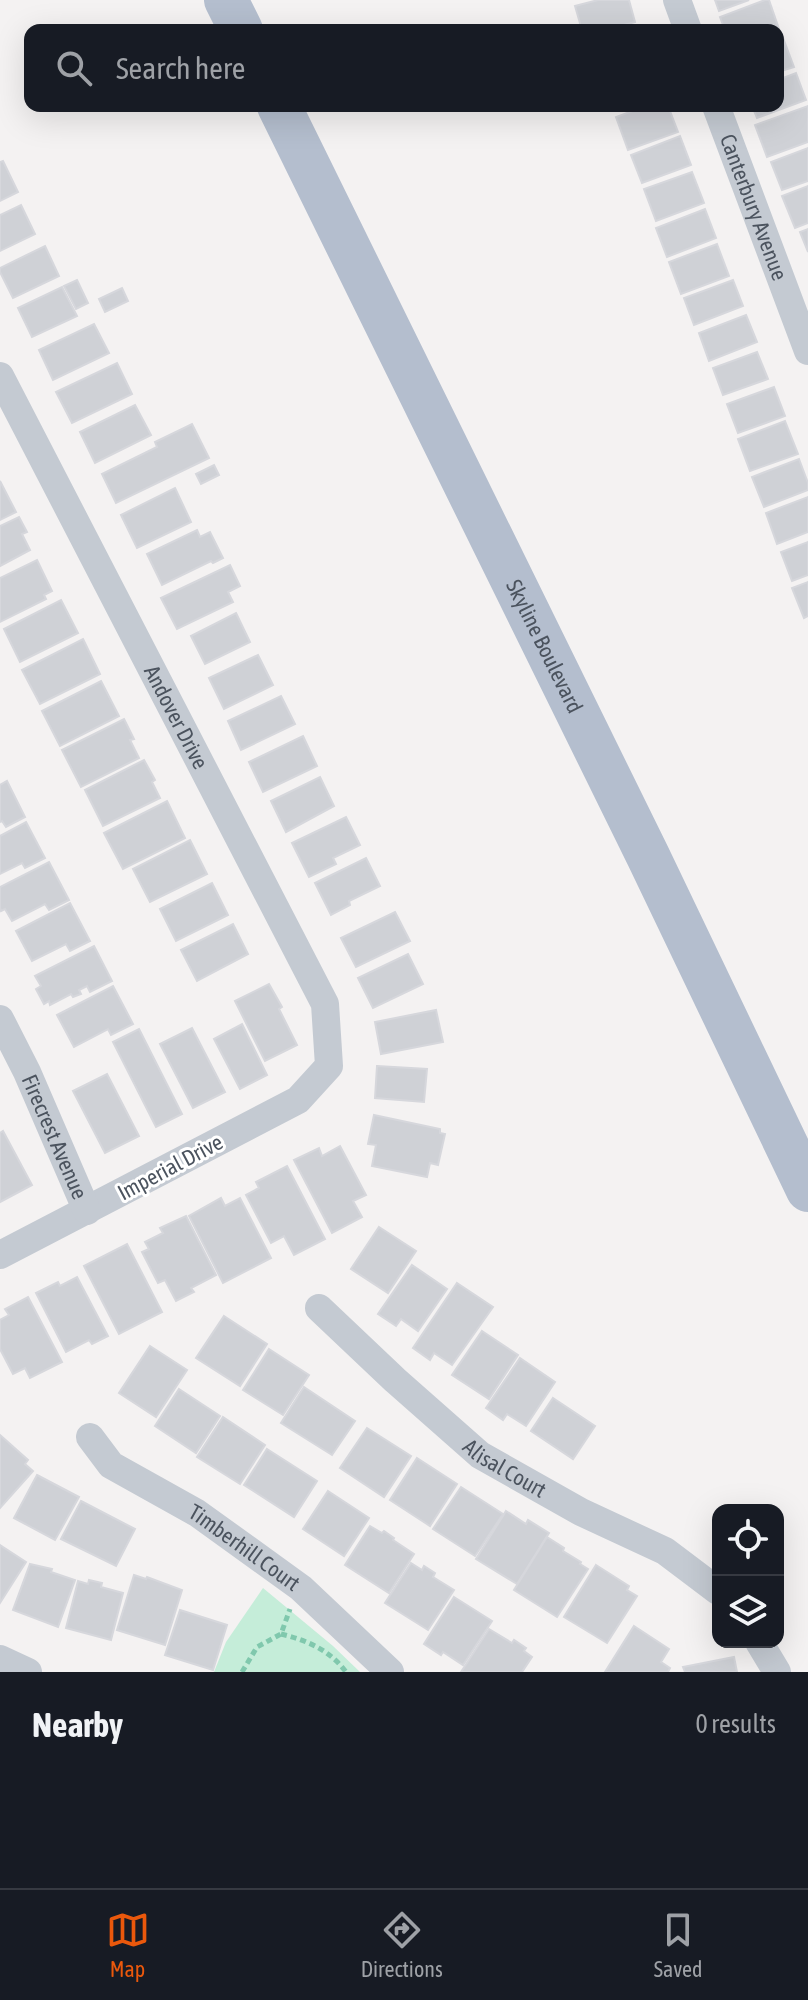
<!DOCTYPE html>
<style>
body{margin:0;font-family:"Asap Condensed",sans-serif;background:#20242c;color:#f1f3f6}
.controls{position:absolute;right:24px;bottom:24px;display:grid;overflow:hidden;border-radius:16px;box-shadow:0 8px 32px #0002}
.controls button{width:72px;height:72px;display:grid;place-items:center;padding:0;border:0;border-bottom:2px solid #363941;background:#171b24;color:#f1f3f6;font:40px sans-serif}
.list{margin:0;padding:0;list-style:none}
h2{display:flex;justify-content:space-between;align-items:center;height:104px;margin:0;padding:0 32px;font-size:34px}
h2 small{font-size:26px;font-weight:400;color:#9ea1a6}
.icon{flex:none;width:44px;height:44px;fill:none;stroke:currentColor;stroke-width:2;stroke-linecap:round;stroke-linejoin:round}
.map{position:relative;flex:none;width:808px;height:1672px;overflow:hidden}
.search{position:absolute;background:#171b24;box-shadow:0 8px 32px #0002;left:24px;right:24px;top:24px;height:88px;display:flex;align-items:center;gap:20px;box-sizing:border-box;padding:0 28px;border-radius:16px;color:#9ea1a6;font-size:30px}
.sheet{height:216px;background:#171b24}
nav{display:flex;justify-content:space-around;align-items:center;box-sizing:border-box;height:112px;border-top:2px solid #363941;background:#171b24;font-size:22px;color:#9ea1a6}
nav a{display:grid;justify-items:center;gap:4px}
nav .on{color:#ea580c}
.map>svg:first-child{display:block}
</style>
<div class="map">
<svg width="808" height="1672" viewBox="0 0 808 1672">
<rect width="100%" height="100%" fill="#f4f2f2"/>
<!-- green -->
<polygon fill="#c5edd9" points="263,1588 333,1646 360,1672 214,1672 226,1642"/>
<!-- building -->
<g fill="#cfd1d6" stroke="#d6d7dc" stroke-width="2">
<polygon points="598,0 629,0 635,22 606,30 582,30 575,6"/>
<polygon points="715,0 749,0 719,11"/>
<polygon points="765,0 769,0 779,29 725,30 720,17"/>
<polygon points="782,35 794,67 778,72 778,37"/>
<polygon points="796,73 806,100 757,118 752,106 778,106 778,80"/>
<polygon points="646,106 668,106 678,132 628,150 616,117"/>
<polygon points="808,106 808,142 767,157 755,125"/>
<polygon points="680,136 691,165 642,183 631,155"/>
<polygon points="808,148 808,181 782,190 771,162"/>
<polygon points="3,161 18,192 0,201 0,162"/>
<polygon points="692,172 704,203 656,221 644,189"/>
<polygon points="808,186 808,223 795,228 782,196"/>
<polygon points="21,205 35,234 0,251 0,215"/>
<polygon points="705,209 716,238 667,257 656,228"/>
<polygon points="808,229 808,252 800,232"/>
<polygon points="717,244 729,276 681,294 669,262"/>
<polygon points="45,246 59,276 13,298 0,272 0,268"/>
<polygon points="77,280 88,303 76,309 64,286"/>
<polygon points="733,280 743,306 694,325 684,298"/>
<polygon points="62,287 77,316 32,337 18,308"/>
<polygon points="122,288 128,301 105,312 99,299"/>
<polygon points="746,315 757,342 709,361 699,333"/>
<polygon points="94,324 109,353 53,380 39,350"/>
<polygon points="757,352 768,379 723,395 713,368"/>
<polygon points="117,363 132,394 72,423 56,392"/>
<polygon points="774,387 785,416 738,433 727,404"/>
<polygon points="135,405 151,435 95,463 80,432"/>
<polygon points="785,421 798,454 750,471 738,439"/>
<polygon points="192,424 209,458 116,503 102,474 157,447 155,442"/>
<polygon points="799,459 808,483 808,490 764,507 752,477"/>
<polygon points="214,465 219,475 201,484 196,474"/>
<polygon points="0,481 16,512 0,520"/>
<polygon points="175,488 191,522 137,548 121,515"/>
<polygon points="808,497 808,532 777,544 766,513"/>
<polygon points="19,517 27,532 22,534 30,550 0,566 0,526"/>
<polygon points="197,530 200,537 210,532 223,558 213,563 211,561 162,585 147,554"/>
<polygon points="808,542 808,575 792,581 781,552"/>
<polygon points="37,560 52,591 44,595 46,599 0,622 0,578"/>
<polygon points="230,565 240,586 228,592 233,602 177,629 161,598"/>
<polygon points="808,582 808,616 804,618 792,588"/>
<polygon points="61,600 78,633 20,662 4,629"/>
<polygon points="236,613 250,642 205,664 191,636"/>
<polygon points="83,639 100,674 40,704 22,670"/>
<polygon points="258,655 273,685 224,709 209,678"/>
<polygon points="101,681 119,716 60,746 42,711"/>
<polygon points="281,696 295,724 241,750 228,721"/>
<polygon points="124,719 134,739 130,740 139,758 81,787 62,750"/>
<polygon points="303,736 317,766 263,792 249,762"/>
<polygon points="144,760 155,780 152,782 160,798 103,826 85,790"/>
<polygon points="320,777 334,806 286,832 271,801"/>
<polygon points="7,781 25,817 6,827 2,821 0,822 0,785"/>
<polygon points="167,801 185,838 123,869 104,833"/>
<polygon points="346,817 360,845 333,858 336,864 309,877 292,843"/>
<polygon points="26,822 45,858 25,868 22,863 0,874 0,836"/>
<polygon points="190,840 207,874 150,902 133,869"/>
<polygon points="366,858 380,886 349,901 350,905 331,915 315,883"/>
<polygon points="49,862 69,900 49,910 45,904 12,921 5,909 1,911 0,908 0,887"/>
<polygon points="212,883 228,915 176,941 160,909"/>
<polygon points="70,903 90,941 70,951 66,944 32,961 16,931"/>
<polygon points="395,912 410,941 356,967 341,938"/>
<polygon points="233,924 248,954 197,981 181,950"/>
<polygon points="94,946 112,981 90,992 87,986 79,990 81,994 73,997 71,994 50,1005 49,1001 44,1004 36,989 41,986 35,976"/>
<polygon points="408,954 423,984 373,1008 358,978"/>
<polygon points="269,984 282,1007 279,1009 297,1045 265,1061 235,1001"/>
<polygon points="113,986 133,1024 111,1035 108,1029 74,1047 57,1015"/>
<polygon points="436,1010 443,1042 381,1054 375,1022"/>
<polygon points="242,1024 267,1075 240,1089 214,1039"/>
<polygon points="192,1028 225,1092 193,1108 160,1044"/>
<polygon points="139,1029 182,1114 156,1127 113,1042"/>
<polygon points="377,1066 427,1069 424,1102 375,1098"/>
<polygon points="107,1074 139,1136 105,1153 73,1091"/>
<polygon points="374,1115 440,1129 440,1133 445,1134 438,1165 430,1163 427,1177 372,1166 376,1145 368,1144"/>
<polygon points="3,1131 32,1185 0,1202 0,1133"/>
<polygon points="340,1146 366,1195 353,1201 362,1217 332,1233 294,1160 319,1148 322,1156"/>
<polygon points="287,1166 325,1239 294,1255 284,1236 271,1243 246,1195 259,1188 256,1182"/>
<polygon points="221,1198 225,1206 240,1198 271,1258 223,1283 189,1216"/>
<polygon points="186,1216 216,1275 191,1288 194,1292 176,1301 165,1280 158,1283 142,1252 149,1249 145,1242 163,1233 160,1228"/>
<polygon points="379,1227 416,1251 388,1293 351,1269"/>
<polygon points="127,1244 162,1312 119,1334 84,1266"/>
<polygon points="412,1265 447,1289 418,1331 401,1319 396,1326 378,1314"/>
<polygon points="77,1277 108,1336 92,1344 89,1340 66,1352 36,1293 58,1282 60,1286"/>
<polygon points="457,1283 493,1307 452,1365 434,1353 430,1360 413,1348"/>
<polygon points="28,1297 62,1362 30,1378 25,1368 13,1374 0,1349 0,1320 9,1315 5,1309"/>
<polygon points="224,1316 267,1344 240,1386 196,1358"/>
<polygon points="482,1331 518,1355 489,1399 452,1375"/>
<polygon points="150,1346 187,1370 156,1417 119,1393"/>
<polygon points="269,1349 309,1375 283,1415 243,1390"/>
<polygon points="520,1358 555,1382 526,1426 507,1414 503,1420 486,1408"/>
<polygon points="304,1387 355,1421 332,1455 281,1423"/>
<polygon points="179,1389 220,1416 196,1453 155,1426"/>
<polygon points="553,1398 595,1426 573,1459 531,1431"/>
<polygon points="223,1417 265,1445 240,1484 197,1457"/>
<polygon points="367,1428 411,1456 384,1497 340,1468"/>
<polygon points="0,1435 28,1460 25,1464 33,1471 0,1508"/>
<polygon points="267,1449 317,1481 294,1517 244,1485"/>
<polygon points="417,1458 457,1484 430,1526 390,1500"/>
<polygon points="37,1475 79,1497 55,1540 14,1518"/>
<polygon points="461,1487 503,1514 475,1556 433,1529"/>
<polygon points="328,1491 369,1518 344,1556 303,1529"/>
<polygon points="81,1501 135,1529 116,1566 61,1539"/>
<polygon points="506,1511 526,1524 528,1520 549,1533 517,1584 476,1559"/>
<polygon points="370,1526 382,1533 384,1531 394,1538 393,1540 414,1554 389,1593 345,1565"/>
<polygon points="547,1537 564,1548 563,1551 581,1562 580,1564 588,1569 557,1617 514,1590"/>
<polygon points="0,1545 26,1562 0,1603"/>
<polygon points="411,1563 422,1570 424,1566 435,1573 433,1577 454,1590 428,1630 385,1603"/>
<polygon points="30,1564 52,1569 51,1572 75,1580 58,1627 13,1610"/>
<polygon points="596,1565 629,1586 627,1590 637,1596 607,1643 564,1617"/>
<polygon points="134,1575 146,1579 147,1577 182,1590 165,1645 117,1630"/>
<polygon points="89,1580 102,1583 101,1587 123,1593 111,1640 66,1628 78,1581 88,1584"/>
<polygon points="454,1597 492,1621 463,1665 443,1652 441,1655 424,1644"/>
<polygon points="180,1610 227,1625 213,1670 165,1655"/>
<polygon points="634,1626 669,1649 661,1662 670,1668 668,1672 605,1672"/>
<polygon points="489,1629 512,1643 514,1640 526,1648 524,1651 532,1657 522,1672 461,1672"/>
<polygon points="734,1657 737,1672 685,1672 683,1667"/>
</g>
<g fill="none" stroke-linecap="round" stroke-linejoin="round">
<!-- path -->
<g stroke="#80c8ad" stroke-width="5" stroke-dasharray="6 4" stroke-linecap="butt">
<path d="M281,1634c25,6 49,16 65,38"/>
<polyline points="242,1672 257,1647 281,1634 290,1609"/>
</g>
<!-- street -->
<g stroke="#c4cad2" stroke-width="28">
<polyline points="677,0 688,30"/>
<path id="s1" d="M716,106l92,245"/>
<path id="s2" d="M0,376l325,628 4,62 -31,34 -298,155"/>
<path id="s3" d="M0,1019l27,53 60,139"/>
<path id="s4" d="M319,1308l76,72 85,75 101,57 84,39 53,40"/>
<path id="s5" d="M90,1437l21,28 86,48 104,75 89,84"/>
<polyline points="759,1642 777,1672"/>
<polyline points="0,1659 28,1672"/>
</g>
<!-- primary -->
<g stroke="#b4bece" stroke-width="44">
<polyline points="226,0 241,30"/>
<path id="s6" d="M279,106l369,750 160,334"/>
</g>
</g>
<g text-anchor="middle" stroke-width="6" stroke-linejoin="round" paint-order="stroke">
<!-- street labels -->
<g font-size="22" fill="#4b535e" stroke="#fff">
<text dy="8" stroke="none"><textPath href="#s1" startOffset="108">Canterbury Avenue</textPath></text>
<text dy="8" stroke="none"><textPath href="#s6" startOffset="602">Skyline Boulevard</textPath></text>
<text dy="8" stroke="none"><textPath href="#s2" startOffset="384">Andover Drive</textPath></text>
<text dy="8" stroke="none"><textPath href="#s3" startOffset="130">Firecrest Avenue</textPath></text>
<text transform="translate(170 1167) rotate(-28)" y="8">Imperial Drive</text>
<text dy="8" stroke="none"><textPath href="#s4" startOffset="246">Alisal Court</textPath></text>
<text dy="8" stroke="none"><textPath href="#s5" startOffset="192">Timberhill Court</textPath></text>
</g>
</g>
</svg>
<div class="controls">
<button><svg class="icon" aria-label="locate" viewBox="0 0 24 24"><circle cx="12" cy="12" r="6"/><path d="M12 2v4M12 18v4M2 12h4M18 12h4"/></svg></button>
<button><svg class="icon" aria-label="layers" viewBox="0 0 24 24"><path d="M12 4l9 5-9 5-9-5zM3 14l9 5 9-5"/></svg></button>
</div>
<div class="search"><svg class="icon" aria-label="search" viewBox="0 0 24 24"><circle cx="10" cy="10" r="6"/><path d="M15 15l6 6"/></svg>Search here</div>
</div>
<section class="sheet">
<h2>Nearby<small>0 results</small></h2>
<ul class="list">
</ul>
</section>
<nav>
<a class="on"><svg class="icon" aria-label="map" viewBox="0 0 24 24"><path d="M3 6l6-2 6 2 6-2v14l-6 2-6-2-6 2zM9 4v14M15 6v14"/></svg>Map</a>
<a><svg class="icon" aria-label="directions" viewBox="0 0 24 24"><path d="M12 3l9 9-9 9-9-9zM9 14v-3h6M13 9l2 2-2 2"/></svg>Directions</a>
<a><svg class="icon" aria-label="saved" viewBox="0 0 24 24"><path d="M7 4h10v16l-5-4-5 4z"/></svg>Saved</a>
</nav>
